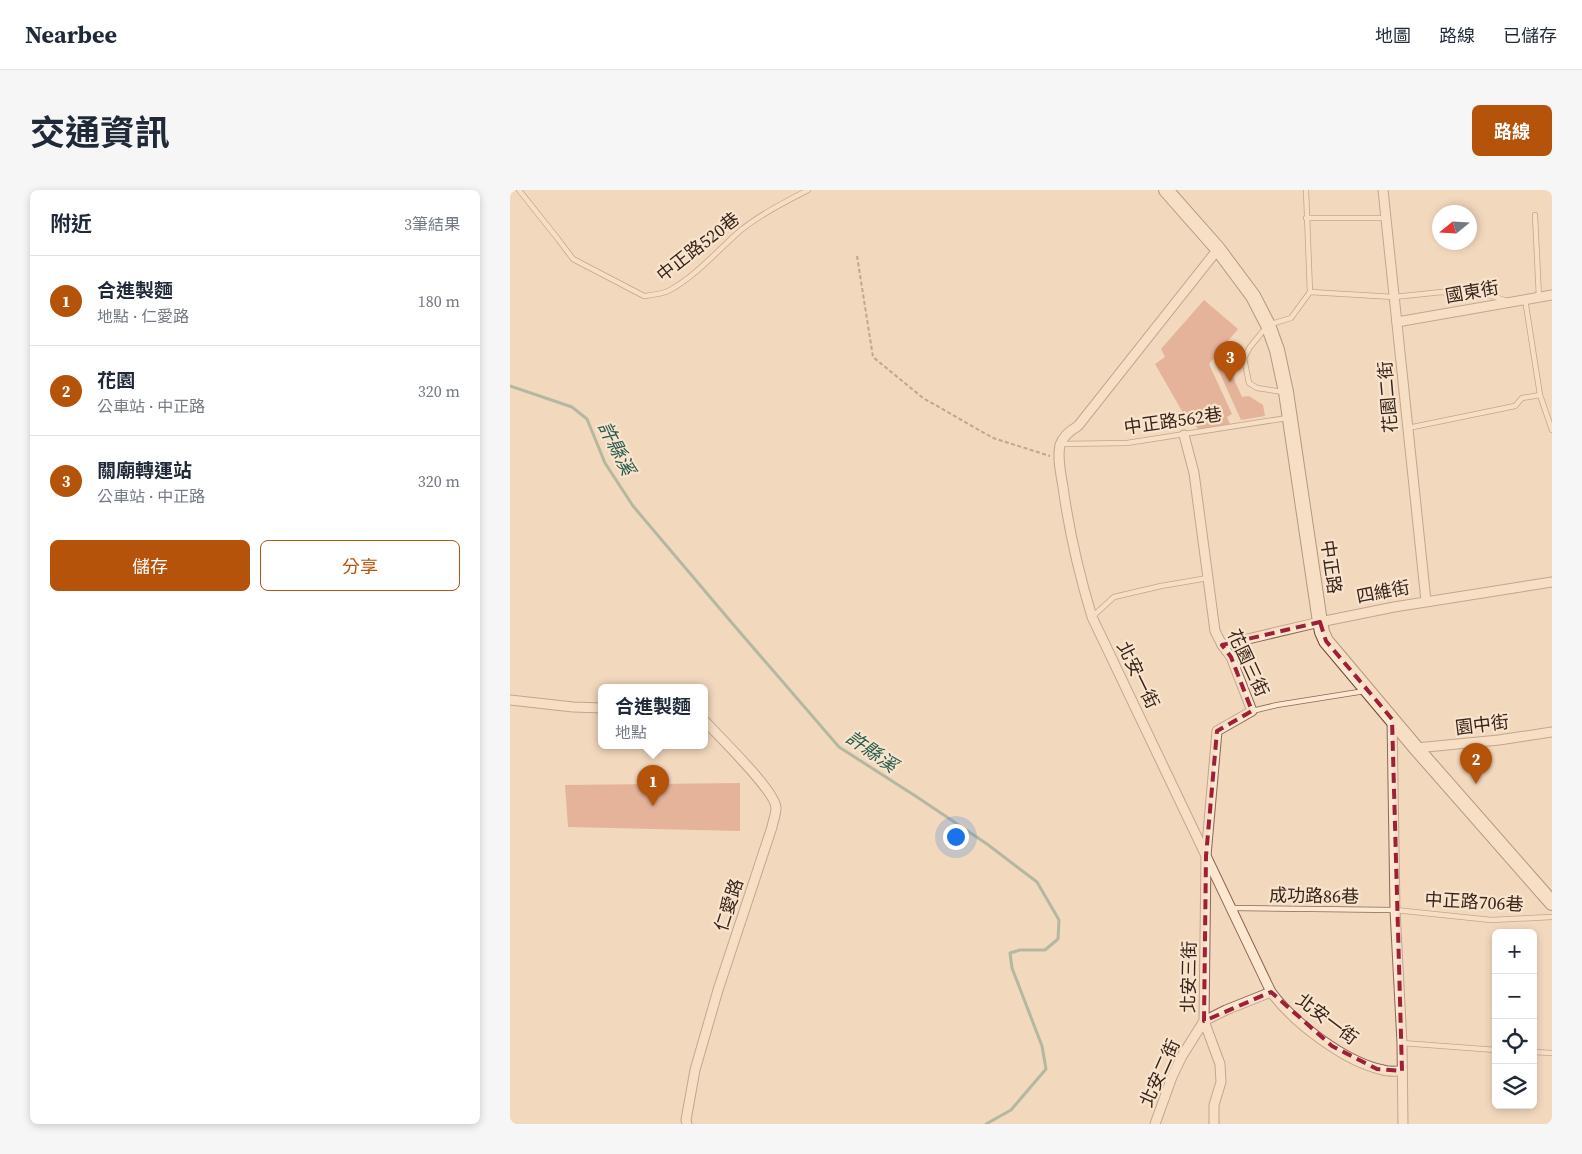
<!DOCTYPE html>
<html lang="zh-TW">
<meta charset="utf-8">
<style>
body{margin:0;font-family:"Source Serif 4","Noto Sans TC",serif;background:#f6f6f7;color:#1f2937}
.controls{position:absolute;right:15px;bottom:15px;display:grid;overflow:hidden;border-radius:8px;box-shadow:0 2px 8px #0003}
.controls button{width:45px;height:45px;display:grid;place-items:center;padding:0;border:0;border-bottom:1px solid #e0e1e3;background:#fff;color:#1f2937;font:25px sans-serif}
.compass{position:absolute;left:922px;top:15px;width:45px;height:45px;border-radius:50%;background:#fff;box-shadow:0 2px 8px #0003;rotate:252deg}
.you{position:absolute;left:445px;top:646px;width:18px;height:18px;margin:-12px;border:4px solid #fff;border-radius:50%;background:#1a73e8;box-shadow:0 0 0 8px #1a73e833}
.badge{display:grid;place-items:center;width:32px;height:32px;border-radius:50%;background:#b45309;color:#fff;font-size:16px;font-weight:700}
.pin{position:absolute;translate:-50% -41px;filter:drop-shadow(0 1px 2px #0008)}
.pin::after{content:'';position:absolute;top:26px;width:18px;height:15px;background:inherit;clip-path:polygon(0 0,100% 0,50% 100%)}
.popup{position:absolute;left:88px;top:494px;width:110px;height:65px;box-sizing:border-box;display:grid;place-content:center;border-radius:8px;background:#fff;filter:drop-shadow(0 1px 4px #0005);font-size:16px;white-space:nowrap;color:#747a83}
.popup b{font-size:19px;color:#1f2937}
.popup::after{content:'';position:absolute;left:50%;top:100%;margin-left:-10px;border:10px solid transparent;border-top-color:#fff}
.list{margin:0;padding:0;list-style:none}
h2{display:flex;justify-content:space-between;align-items:center;height:65px;margin:0;padding:0 20px;font-size:21px}
h2 small{font-size:16px;font-weight:400;color:#747a83}
.list li{display:grid;grid-template-columns:32px 1fr auto;gap:15px;align-items:center;box-sizing:border-box;height:90px;padding:0 20px;border-top:1px solid #e0e1e3}
.list b{display:block;font-size:19px;white-space:nowrap}
.list p{margin:0;font-size:16px;white-space:nowrap;color:#747a83}
.list em{font-size:16px;font-style:normal;color:#747a83}
.actions{display:flex;gap:10px;padding:15px 20px}
.actions a{flex:1;padding:11px 0;border:1px solid #b45309;border-radius:8px;text-align:center;font-size:18px;color:#b45309}
.actions .main{background:#b45309;color:#fff}
.icon{flex:none;width:28px;height:28px;fill:none;stroke:currentColor;stroke-width:2;stroke-linecap:round;stroke-linejoin:round}
.map{position:relative;flex:none;width:1042px;height:934px;overflow:hidden;border-radius:8px}
header{display:flex;align-items:center;gap:30px;box-sizing:border-box;height:70px;padding:0 25px;background:#fff;border-bottom:1px solid #e0e1e3}
header strong{font-size:24px}
nav{display:flex;gap:28px;margin-inline-start:auto;font-size:18px}
.intro{display:flex;align-items:center;justify-content:space-between;box-sizing:border-box;height:120px;padding:0 30px}
h1{margin:0;font-size:35px}
.button{padding:12px 22px;border-radius:8px;background:#b45309;color:#fff;font-size:18px;font-weight:700}
main{display:flex;gap:30px;padding:0 30px}
aside{flex:1;background:#fff;border-radius:8px;box-shadow:0 2px 8px #0003}
.map>svg:first-child{display:block}
</style>
<header>
<strong>Nearbee</strong>
<nav><a>地圖</a><a>路線</a><a>已儲存</a></nav>
</header>
<div class="intro"><h1>交通資訊</h1><a class="button">路線</a></div>
<main>
<aside>
<h2>附近<small>3筆結果</small></h2>
<ul class="list">
<li><span class="badge">1</span><div><b>合進製麵</b><p>地點 · 仁愛路</p></div><em>180 m</em></li>
<li><span class="badge">2</span><div><b>花園</b><p>公車站 · 中正路</p></div><em>320 m</em></li>
<li><span class="badge">3</span><div><b>關廟轉運站</b><p>公車站 · 中正路</p></div><em>320 m</em></li>
</ul>
<div class="actions"><a class="main">儲存</a><a>分享</a></div>
</aside>
<div class="map">
<svg width="1042" height="934" viewBox="0 0 1042 934">
<rect width="100%" height="100%" fill="#f2d8bd"/>
<g fill="none" stroke-linecap="round" stroke-linejoin="round">
<!-- stream -->
<polyline stroke="#68917f" stroke-width="3" points="0,196 62,217 77,229 95,273 123,316 222,433 329,557 407,607 477,654 527,692 549,730 548,749 535,760 510,760 500,763 502,778 532,856 536,879 501,920 476,934"/>
</g>
<!-- building -->
<g fill="#d3866f">
<polygon points="694,110 728,139 699,174 722,224 717,227 720,234 688,240 682,228 676,228 645,174 655,167 651,159"/>
<polygon points="727,153 732,164 719,178 732,207 739,206 753,215 755,226 731,230 707,177"/>
<polygon points="230,593 230,641 58,637 55,595"/>
</g>
<g fill="none" stroke-linecap="round" stroke-linejoin="round">
<defs>
<g id="service">
<path d="M9,0l39,49 15,20 71,37c9,-1 19,-2 26,-6 27,-15 49,-41 71,-60 20,-16 44,-28 67,-40"/>
<polyline points="796,0 800,102"/>
<polyline points="1025,25 1029,108"/>
<polyline points="796,28 876,28"/>
<polyline points="1015,109 1030,205 1042,240"/>
<polyline points="773,202 747,198 739,193 734,168 740,157 758,135 781,128 800,102 884,107 932,102 973,103 997,111"/>
<polyline points="898,238 1005,216 1012,208 1030,205"/>
<polyline points="550,254 617,253 777,228"/>
<polyline points="582,427 604,407 651,396 698,388"/>
<polyline points="742,521 767,515 855,501"/>
<polyline points="722,718 885,720 981,730 1042,727"/>
<polyline points="892,853 986,860"/>
<polyline points="1023,862 1042,863"/>
</g>
<g id="minor">
<polyline points="873,0 916,411"/>
<path d="M708,59l-140,177c-7,4 -15,10 -18,19 -3,13 1,29 3,42 6,44 16,87 29,130l179,375c23,31 74,70 112,78 6,2 13,1 19,1"/>
<polyline points="887,132 1042,105"/>
<polyline points="674,245 684,283 705,441 712,455 721,467 742,521 707,541 696,666 694,831 710,874 711,892 704,915 704,934"/>
<polyline points="712,455 810,432 884,417 1042,392"/>
<polyline points="0,510 63,517 92,518"/>
<polyline points="882,529 885,720 892,853 893,934"/>
<polyline points="906,558 989,550 1042,542"/>
<path d="M177,934l-1,-4 9,-50 23,-80 54,-163c1,-6 4,-13 4,-19 0,-17 -58,-72 -72,-88"/>
<polyline points="645,934 662,887 672,866 694,831 716,820 761,802"/>
</g>
<polyline id="secondary" points="656,0 708,59 743,106 758,135 767,160 776,202 810,432 812,442 816,451 906,558 1042,713"/>
</defs>
<!-- service casing -->
<use href="#service" stroke="#8b6754" stroke-width="6"/>
<!-- minor casing -->
<use href="#minor" stroke="#8b6754" stroke-width="11"/>
<!-- secondary casing -->
<use href="#secondary" stroke="#6d4838" stroke-width="16"/>
<!-- path -->
<polyline stroke="#8b6754" stroke-width="2" stroke-dasharray="4 2.5" stroke-linecap="butt" points="347,66 363,167 413,208 483,248 540,266"/>
<!-- service -->
<use href="#service" stroke="#fce7d1" stroke-width="4.5"/>
<!-- minor -->
<use href="#minor" stroke="#fce7d1" stroke-width="9"/>
<!-- secondary -->
<use href="#secondary" stroke="#fce7d1" stroke-width="14"/>
</g>
<!-- marked area -->
<path d="M0 0H1042V934H0ZM810,432l6,19 66,78 10,352 -25,-2 -45,-23 -61,-54 -67,29 2,-165 11,-125 35,-20 -21,-54 -9,-12z" fill="#f2d8bd" fill-opacity=".55" fill-rule="evenodd"/>
<path fill="none" stroke="#9f1f38" stroke-width="4" stroke-dasharray="10 6" stroke-linejoin="round" d="M810,432l6,19 66,78 10,352 -25,-2 -45,-23 -61,-54 -67,29 2,-165 11,-125 35,-20 -21,-54 -9,-12z"/>
<g text-anchor="middle" stroke-width="4.5" stroke-linejoin="round" paint-order="stroke">
<!-- street labels -->
<g font-size="18" fill="#39241b" stroke="#f8e4cd">
<text transform="translate(188 57) rotate(-38)" y="6">中正路520巷</text>
<text transform="translate(962 102) rotate(-10)" y="6">國東街</text>
<text transform="translate(878 207) rotate(-95)" y="6">花園二街</text>
<text transform="translate(663 231) rotate(-8)" y="6">中正路562巷</text>
<text transform="translate(821 377) rotate(82)" y="6">中正路</text>
<text transform="translate(873 402) rotate(-11)" y="6">四維街</text>
<text transform="translate(738 473) rotate(65)" y="6">花園三街</text>
<text transform="translate(628 485) rotate(64)" y="6">北安一街</text>
<text transform="translate(972 535) rotate(-7)" y="6">園中街</text>
<text transform="translate(804 706) rotate(1)" y="6">成功路86巷</text>
<text transform="translate(964 712) rotate(3)" y="6">中正路706巷</text>
<text transform="translate(219 715) rotate(-72)" y="6">仁愛路</text>
<text transform="translate(679 787) rotate(-89)" y="6">北安三街</text>
<text transform="translate(817 829) rotate(37)" y="6">北安一街</text>
<text transform="translate(650 883) rotate(-66)" y="6">北安二街</text>
</g>
<!-- water labels -->
<g font-size="19" font-style="italic" fill="#285a4e" stroke="#f8e4cd">
<text transform="translate(107 258) rotate(63)" y="7">許縣溪</text>
<text transform="translate(362 561) rotate(35)" y="7">許縣溪</text>
</g>
</g>
</svg>
<div class="controls">
<button>+</button>
<button>−</button>
<button><svg class="icon" aria-label="locate" viewBox="0 0 24 24"><circle cx="12" cy="12" r="6"/><path d="M12 2v4M12 18v4M2 12h4M18 12h4"/></svg></button>
<button><svg class="icon" aria-label="layers" viewBox="0 0 24 24"><path d="M12 4l9 5-9 5-9-5zM3 14l9 5 9-5"/></svg></button>
</div>
<svg class="compass" viewBox="-18 -18 36 36"><path d="M0-13l5 13h-10z" fill="#e53935"/><path d="M0 13l5-13h-10z" fill="#747a83"/></svg>
<div class="you"></div>
<div class="pin badge" style="left:143px;top:616px">1</div>
<div class="popup"><b>合進製麵</b>地點</div>
<div class="pin badge" style="left:966px;top:594px">2</div>
<div class="pin badge" style="left:720px;top:192px">3</div>
</div>
</main>
